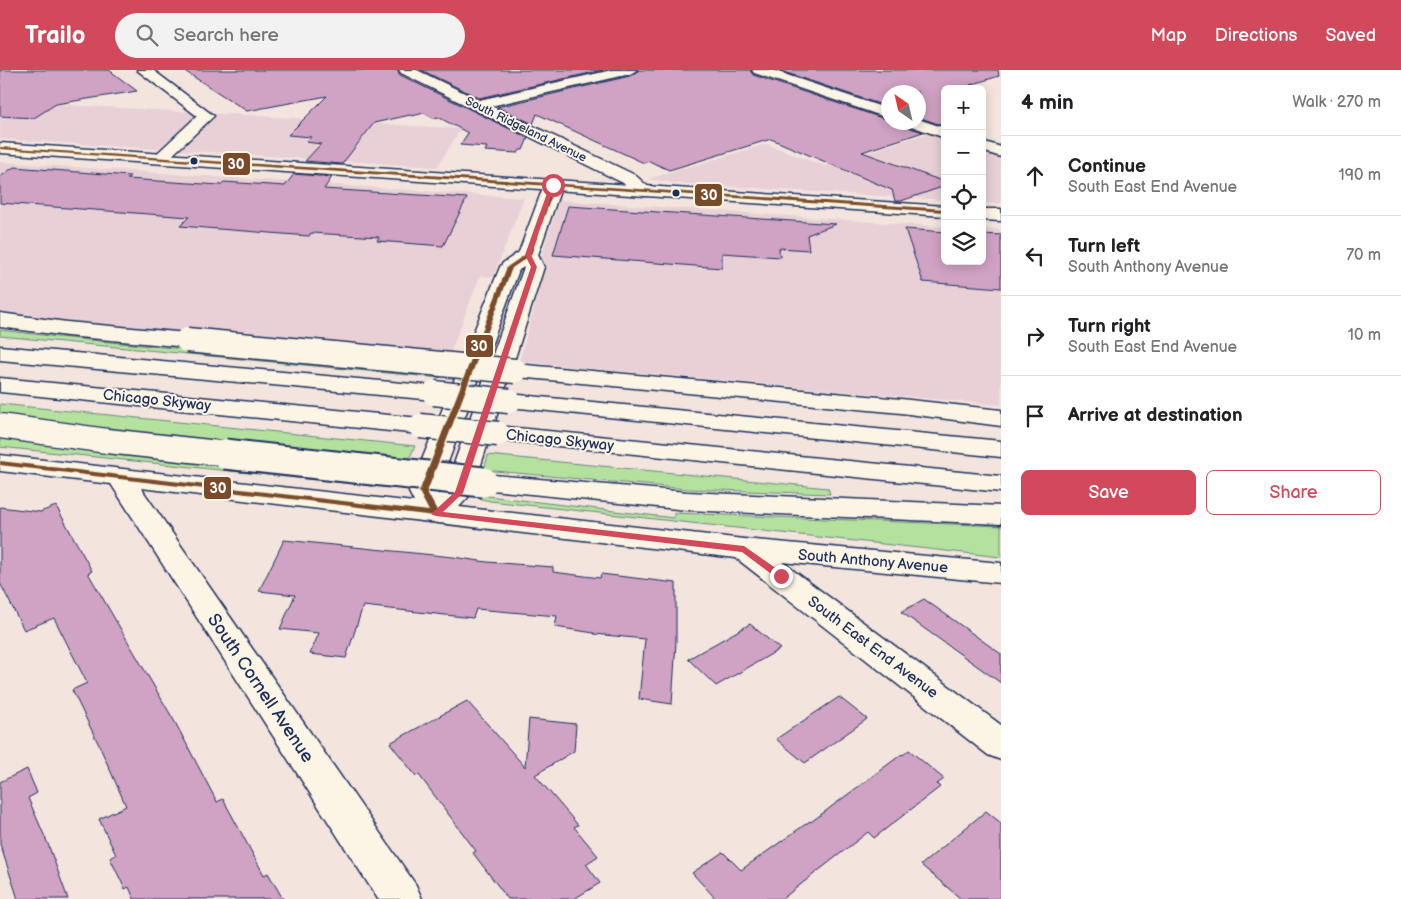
<!DOCTYPE html>
<meta charset="utf-8">
<style>
body{margin:0;font-family:"Balsamiq Sans",sans-serif;background:#f2f2f2;color:#202124}
.controls{position:absolute;right:15px;top:15px;display:grid;overflow:hidden;border-radius:8px;box-shadow:0 2px 12px #0003}
.controls button{width:45px;height:45px;display:grid;place-items:center;padding:0;border:0;border-bottom:1px solid #e0e0e0;background:#fff;color:#202124;font:25px sans-serif}
.compass{position:absolute;left:881px;top:15px;width:45px;height:45px;border-radius:50%;background:#fff;box-shadow:0 2px 12px #0003;rotate:326deg}
.stop{position:absolute;width:15px;height:15px;margin:-11px;border:4px solid #d1495b;border-radius:50%;background:#fff}
.stop.end{background:#d1495b;border-color:#fff;box-shadow:0 1px 5px #0008}
.list{margin:0;padding:0;list-style:none}
h2{display:flex;justify-content:space-between;align-items:center;height:65px;margin:0;padding:0 20px;font-size:21px}
h2 small{font-size:16px;font-weight:400;color:#757577}
.list li{display:grid;grid-template-columns:32px 1fr auto;gap:15px;align-items:center;box-sizing:border-box;height:80px;padding:0 20px;border-top:1px solid #e0e0e0}
.list b{display:block;font-size:19px;white-space:nowrap}
.list p{margin:0;font-size:16px;white-space:nowrap;color:#757577}
.list em{font-size:16px;font-style:normal;color:#757577}
.actions{display:flex;gap:10px;padding:15px 20px}
.actions a{flex:1;padding:11px 0;border:1px solid #d1495b;border-radius:8px;text-align:center;font-size:18px;color:#d1495b}
.actions .main{background:#d1495b;color:#fff}
.icon{flex:none;width:28px;height:28px;fill:none;stroke:currentColor;stroke-width:2;stroke-linecap:round;stroke-linejoin:round}
.map{position:relative;flex:none;width:1001px;height:829px;overflow:hidden}
header{display:flex;align-items:center;gap:30px;box-sizing:border-box;height:70px;padding:0 25px;background:#d1495b;color:#fff}
header strong{font-size:24px}
nav{display:flex;gap:28px;margin-inline-start:auto;font-size:18px}
.search{width:350px;height:45px;background:#f2f2f2;display:flex;align-items:center;gap:12px;box-sizing:border-box;padding:0 18px;border-radius:28px;color:#757577;font-size:19px}
main{display:flex}
aside{flex:1;background:#fff}
.map>svg:first-child{display:block}
</style>
<header>
<strong>Trailo</strong>
<div class="search"><svg class="icon" aria-label="search" viewBox="0 0 24 24"><circle cx="10" cy="10" r="6"/><path d="M15 15l6 6"/></svg>Search here</div>
<nav><a>Map</a><a>Directions</a><a>Saved</a></nav>
</header>
<main>
<div class="map">
<svg width="1001" height="829" viewBox="0 0 1001 829">
<rect width="100%" height="100%" fill="#f3e4de"/>
<filter id="ink" filterUnits="userSpaceOnUse"><feTurbulence type="fractalNoise" baseFrequency=".02" numOctaves="2"/><feDisplacementMap in="SourceGraphic" scale="10" xChannelSelector="R" yChannelSelector="G"/><feConvolveMatrix kernelMatrix="1 2 1 2 8 2 1 2 1" color-interpolation-filters="sRGB"/></filter>
<g filter="url(#ink)">
<!-- built -->
<g fill="#e8d0d6">
<polygon points="50,34 190,42 197,46 157,79 0,69 0,46"/>
<polygon points="212,44 230,44 461,59 437,97 177,80 216,47"/>
<polygon points="928,63 945,69 945,130 673,113 648,109 767,74 824,96"/>
<polygon points="982,82 1001,88 1001,134 982,133"/>
<polygon points="0,92 524,128 493,207 480,206 449,286 0,246"/>
<polygon points="559,130 945,157 945,191 982,191 982,159 1001,160 1001,335 519,292 542,211 534,210"/>
</g>
<!-- green -->
<g fill="#b5e19f" stroke="#68887e">
<polygon points="0,260 58,267 442,304 440,308 0,266"/>
<polygon points="0,334 415,376 397,415 392,418 0,377"/>
<polygon points="488,385 828,418 830,424 688,419 484,400"/>
<polygon points="479,425 674,448 674,443 1001,456 1001,487 490,431 478,428"/>
</g>
<!-- building -->
<g fill="#d0a2c4" stroke="#1b2f5e">
<polygon points="0,0 109,0 137,21 56,34 34,48 0,46"/>
<polygon points="183,0 397,0 400,5 528,68 523,80 520,80 518,83 485,81 487,77 460,75 468,63 438,47 433,48 424,43 412,46 410,45 374,53 342,94 305,91 321,74 306,72 311,67 288,65 327,26 247,41"/>
<polygon points="421,0 603,0 479,28"/>
<polygon points="639,0 750,0 753,5 888,50 888,52 904,52 907,57 923,62 862,82 945,112 945,116 901,131 895,131 892,120 771,69 669,100 649,91 644,93 537,44 533,54 497,37 630,6"/>
<polygon points="778,0 998,0 999,6 970,15 986,19 982,21 982,19 945,19 944,56 918,47 918,22 888,22 888,37"/>
<polygon points="14,97 130,106 127,109 220,115 224,112 285,116 294,104 332,107 324,119 467,128 443,176 377,171 379,167 311,163 309,166 180,156 189,147 0,133 0,107"/>
<polygon points="568,136 658,142 836,154 807,165 809,180 779,178 780,187 722,183 722,198 553,185"/>
<polygon points="905,159 945,162 945,191 982,191 982,164 1001,165 1001,218 923,212"/>
<polygon points="56,436 92,501 88,503 176,654 217,732 223,729 264,805 268,803 283,829 134,829 129,817 125,819 110,788 116,785 99,749 126,736 99,675 72,620 87,613 54,548 24,560 0,513 0,437 40,442"/>
<polygon points="284,470 453,487 487,492 553,497 553,502 600,508 601,504 676,513 676,572 672,634 639,629 645,569 594,564 594,563 555,557 557,546 476,539 473,548 363,536 346,588 310,584 319,563 280,559 295,525 259,521"/>
<polygon points="924,529 1001,584 1001,613 901,542"/>
<polygon points="750,554 780,579 716,616 688,589"/>
<polygon points="839,627 867,649 805,693 776,669"/>
<polygon points="467,631 525,697 529,649 576,654 574,681 535,705 578,755 574,757 598,786 586,794 600,813 574,829 508,829 473,783 476,781 419,705 416,706 390,673"/>
<polygon points="909,680 944,709 937,714 940,717 874,768 868,762 782,829 716,829 692,803 723,782 741,800 810,751 811,752 902,684 903,685"/>
<polygon points="27,699 37,723 28,728 48,774 68,829 18,829 0,774 0,712"/>
<polygon points="986,741 1001,753 1001,829 961,829 921,795"/>
</g>
<g fill="none" stroke-linecap="round" stroke-linejoin="round">
<defs>
<g id="street">
<polygon points="137,0 153,0 214,46 166,91 154,91 152,88 197,46"/>
<path d="M399,0h18l62,30 133,-30h25l-7,4 -139,32 144,69 18,16 -3,4c-12,3 -18,-5 -27,-12l-222,-110z"/>
<polygon points="752,0 772,0 888,39 888,48 754,3"/>
<polygon points="918,49 945,58 945,68 908,55 906,52 918,52"/>
<polygon points="982,71 1001,77 1001,87 982,81"/>
<path d="M553,110l6,1 3,4 -24,70 6,12 -72,226 -13,14 285,32 257,24v20l-219,-21 219,163v35l-13,-5 -252,-197 -595,-70 275,397 6,14h-44l-267,-415 -111,-13v-16l414,47 -5,-10 91,-225 3,-4 16,-11 25,-67 3,-4zM524,197l-79,222 -6,6 -2,-3 82,-222z"/>
</g>
<g id="secondary">
<polygon points="0,73 945,136 945,146 0,83"/>
<polygon points="982,139 1001,139 1001,151 982,150"/>
</g>
<g id="highway">
<polygon points="0,243 67,252 187,263 195,265 198,270 195,275 187,277 67,266 0,257"/>
<polygon points="0,276 434,316 443,318 446,323 443,328 434,330 0,290"/>
<polygon points="515,294 901,329 1001,340 1001,356 901,343 507,306 503,301 507,296"/>
<polygon points="0,308 420,348 429,351 433,356 429,361 420,364 0,322"/>
<polygon points="509,324 1001,371 1001,387 500,336 497,331 500,326"/>
<polygon points="498,356 1001,406 1001,422 489,369 485,364 489,359"/>
<polygon points="483,404 687,422 1001,436 1001,454 687,440 473,418 469,412 473,406"/>
</g>
</defs>
<!-- street casing -->
<use href="#street" stroke="#1b2f5e" stroke-width="3"/>
<!-- secondary casing -->
<use href="#secondary" stroke="#1b2f5e" stroke-width="3"/>
<!-- highway casing -->
<use href="#highway" stroke="#1b2f5e" stroke-width="3"/>
<!-- street -->
<use href="#street" fill="#fcf5e5" fill-rule="evenodd"/>
<!-- secondary -->
<use href="#secondary" fill="#fcf5e5" fill-rule="evenodd"/>
<!-- highway -->
<use href="#highway" fill="#fcf5e5" fill-rule="evenodd"/>
<defs>
<g id="highway-bridge-far1">
<polyline points="187,270 515,301"/>
<polyline points="434,323 509,331"/>
<polyline points="0,356 107,371 237,385"/>
<polyline points="420,356 498,364"/>
</g>
<polyline id="highway-bridge" points="225,384 483,412"/>
</defs>
<!-- highway-bridge-far1 casing -->
<use href="#highway-bridge-far1" stroke="#1b2f5e" stroke-width="27" stroke-linecap="butt"/>
<!-- highway-bridge casing -->
<use href="#highway-bridge" stroke="#1b2f5e" stroke-width="33" stroke-linecap="butt"/>
<!-- highway-bridge-far1 -->
<use href="#highway-bridge-far1" stroke="#fcf5e5" stroke-width="24"/>
<!-- highway-bridge -->
<use href="#highway-bridge" stroke="#fcf5e5" stroke-width="29"/>
<defs>
<polygon id="bus-1" points="0,77 945,139 945,142 555,116 531,185 512,198 427,422 439,444 435,446 0,395 0,391 429,441 419,422 507,197 526,184 550,116 0,79"/>
</defs>
<!-- bus-1 casing -->
<use href="#bus-1" stroke="#fcf5e5" stroke-width="3"/>
<!-- bus-1 -->
<use href="#bus-1" fill="#7a4b2a" fill-rule="evenodd"/>
</g>
</g>
<!-- route -->
<polygon fill="#d1495b" points="553,113 555,115 531,185 537,197 463,423 443,442 744,476 784,504 784,509 778,509 742,482 436,446 431,444 455,422 531,197 525,185 550,115"/>
<!-- markers -->
<g fill="#1b2f5e" stroke="#fcf5e5" stroke-width="2">
<circle cx="194" cy="91" r="4.5"/>
<circle cx="676" cy="123" r="4.5"/>
</g>
<g text-anchor="middle" stroke-width="4" stroke-linejoin="round" paint-order="stroke">
<!-- far-street labels -->
<g font-size="12" fill="#1b2f5e" stroke="#fcf5e5">
<text transform="translate(526 59) rotate(26)" y="4">South Ridgeland Avenue</text>
</g>
<!-- street labels -->
<g font-size="15" fill="#1b2f5e" stroke="#fcf5e5">
<text transform="translate(157 330) rotate(6)" y="5">Chicago Skyway</text>
<text transform="translate(560 370) rotate(6)" y="5">Chicago Skyway</text>
<text transform="translate(873 491) rotate(5)" y="5">South Anthony Avenue</text>
<text transform="translate(873 577) rotate(37)" y="5">South East End Avenue</text>
</g>
<!-- near-street labels -->
<g font-size="18" fill="#1b2f5e" stroke="#fcf5e5">
<text transform="translate(261 618) rotate(56)" y="6">South Cornell Avenue</text>
</g>
</g>
<g stroke="#fcf5e5" stroke-width="2">
<rect x="222" y="82" width="29" height="24" rx="5" fill="#7a4b2a"/>
<rect x="694" y="113" width="29" height="24" rx="5" fill="#7a4b2a"/>
<rect x="465" y="264" width="29" height="24" rx="5" fill="#7a4b2a"/>
<rect x="203" y="406" width="29" height="24" rx="5" fill="#7a4b2a"/>
</g>
<g font-size="14" text-anchor="middle" font-weight="bold" fill="#fff">
<text x="236" y="99">30</text>
<text x="709" y="130">30</text>
<text x="479" y="281">30</text>
<text x="218" y="423">30</text>
</g>
</svg>
<div class="controls">
<button>+</button>
<button>−</button>
<button><svg class="icon" aria-label="locate" viewBox="0 0 24 24"><circle cx="12" cy="12" r="6"/><path d="M12 2v4M12 18v4M2 12h4M18 12h4"/></svg></button>
<button><svg class="icon" aria-label="layers" viewBox="0 0 24 24"><path d="M12 4l9 5-9 5-9-5zM3 14l9 5 9-5"/></svg></button>
</div>
<svg class="compass" viewBox="-18 -18 36 36"><path d="M0-13l5 13h-10z" fill="#e53935"/><path d="M0 13l5-13h-10z" fill="#757577"/></svg>
<div class="stop" style="left:553px;top:115px"></div>
<div class="stop end" style="left:781px;top:506px"></div>
</div>
<aside>
<h2>4 min<small>Walk · 270 m</small></h2>
<ul class="list">
<li><svg class="icon" aria-label="ahead" viewBox="0 0 24 24"><path d="M12 20V5M6 11l6-6 6 6"/></svg><div><b>Continue</b><p>South East End Avenue</p></div><em>190 m</em></li>
<li><svg class="icon" aria-label="left" viewBox="0 0 24 24"><path d="M17 20v-9H6M10 6l-5 5 5 5"/></svg><div><b>Turn left</b><p>South Anthony Avenue</p></div><em>70 m</em></li>
<li><svg class="icon" aria-label="right" viewBox="0 0 24 24"><path d="M7 20v-9h11M14 6l5 5-5 5"/></svg><div><b>Turn right</b><p>South East End Avenue</p></div><em>10 m</em></li>
<li><svg class="icon" aria-label="arrive" viewBox="0 0 24 24"><path d="M6 21V4h12l-3 4 3 4H6"/></svg><div><b>Arrive at destination</b></div></li>
</ul>
<div class="actions"><a class="main">Save</a><a>Share</a></div>
</aside>
</main>
